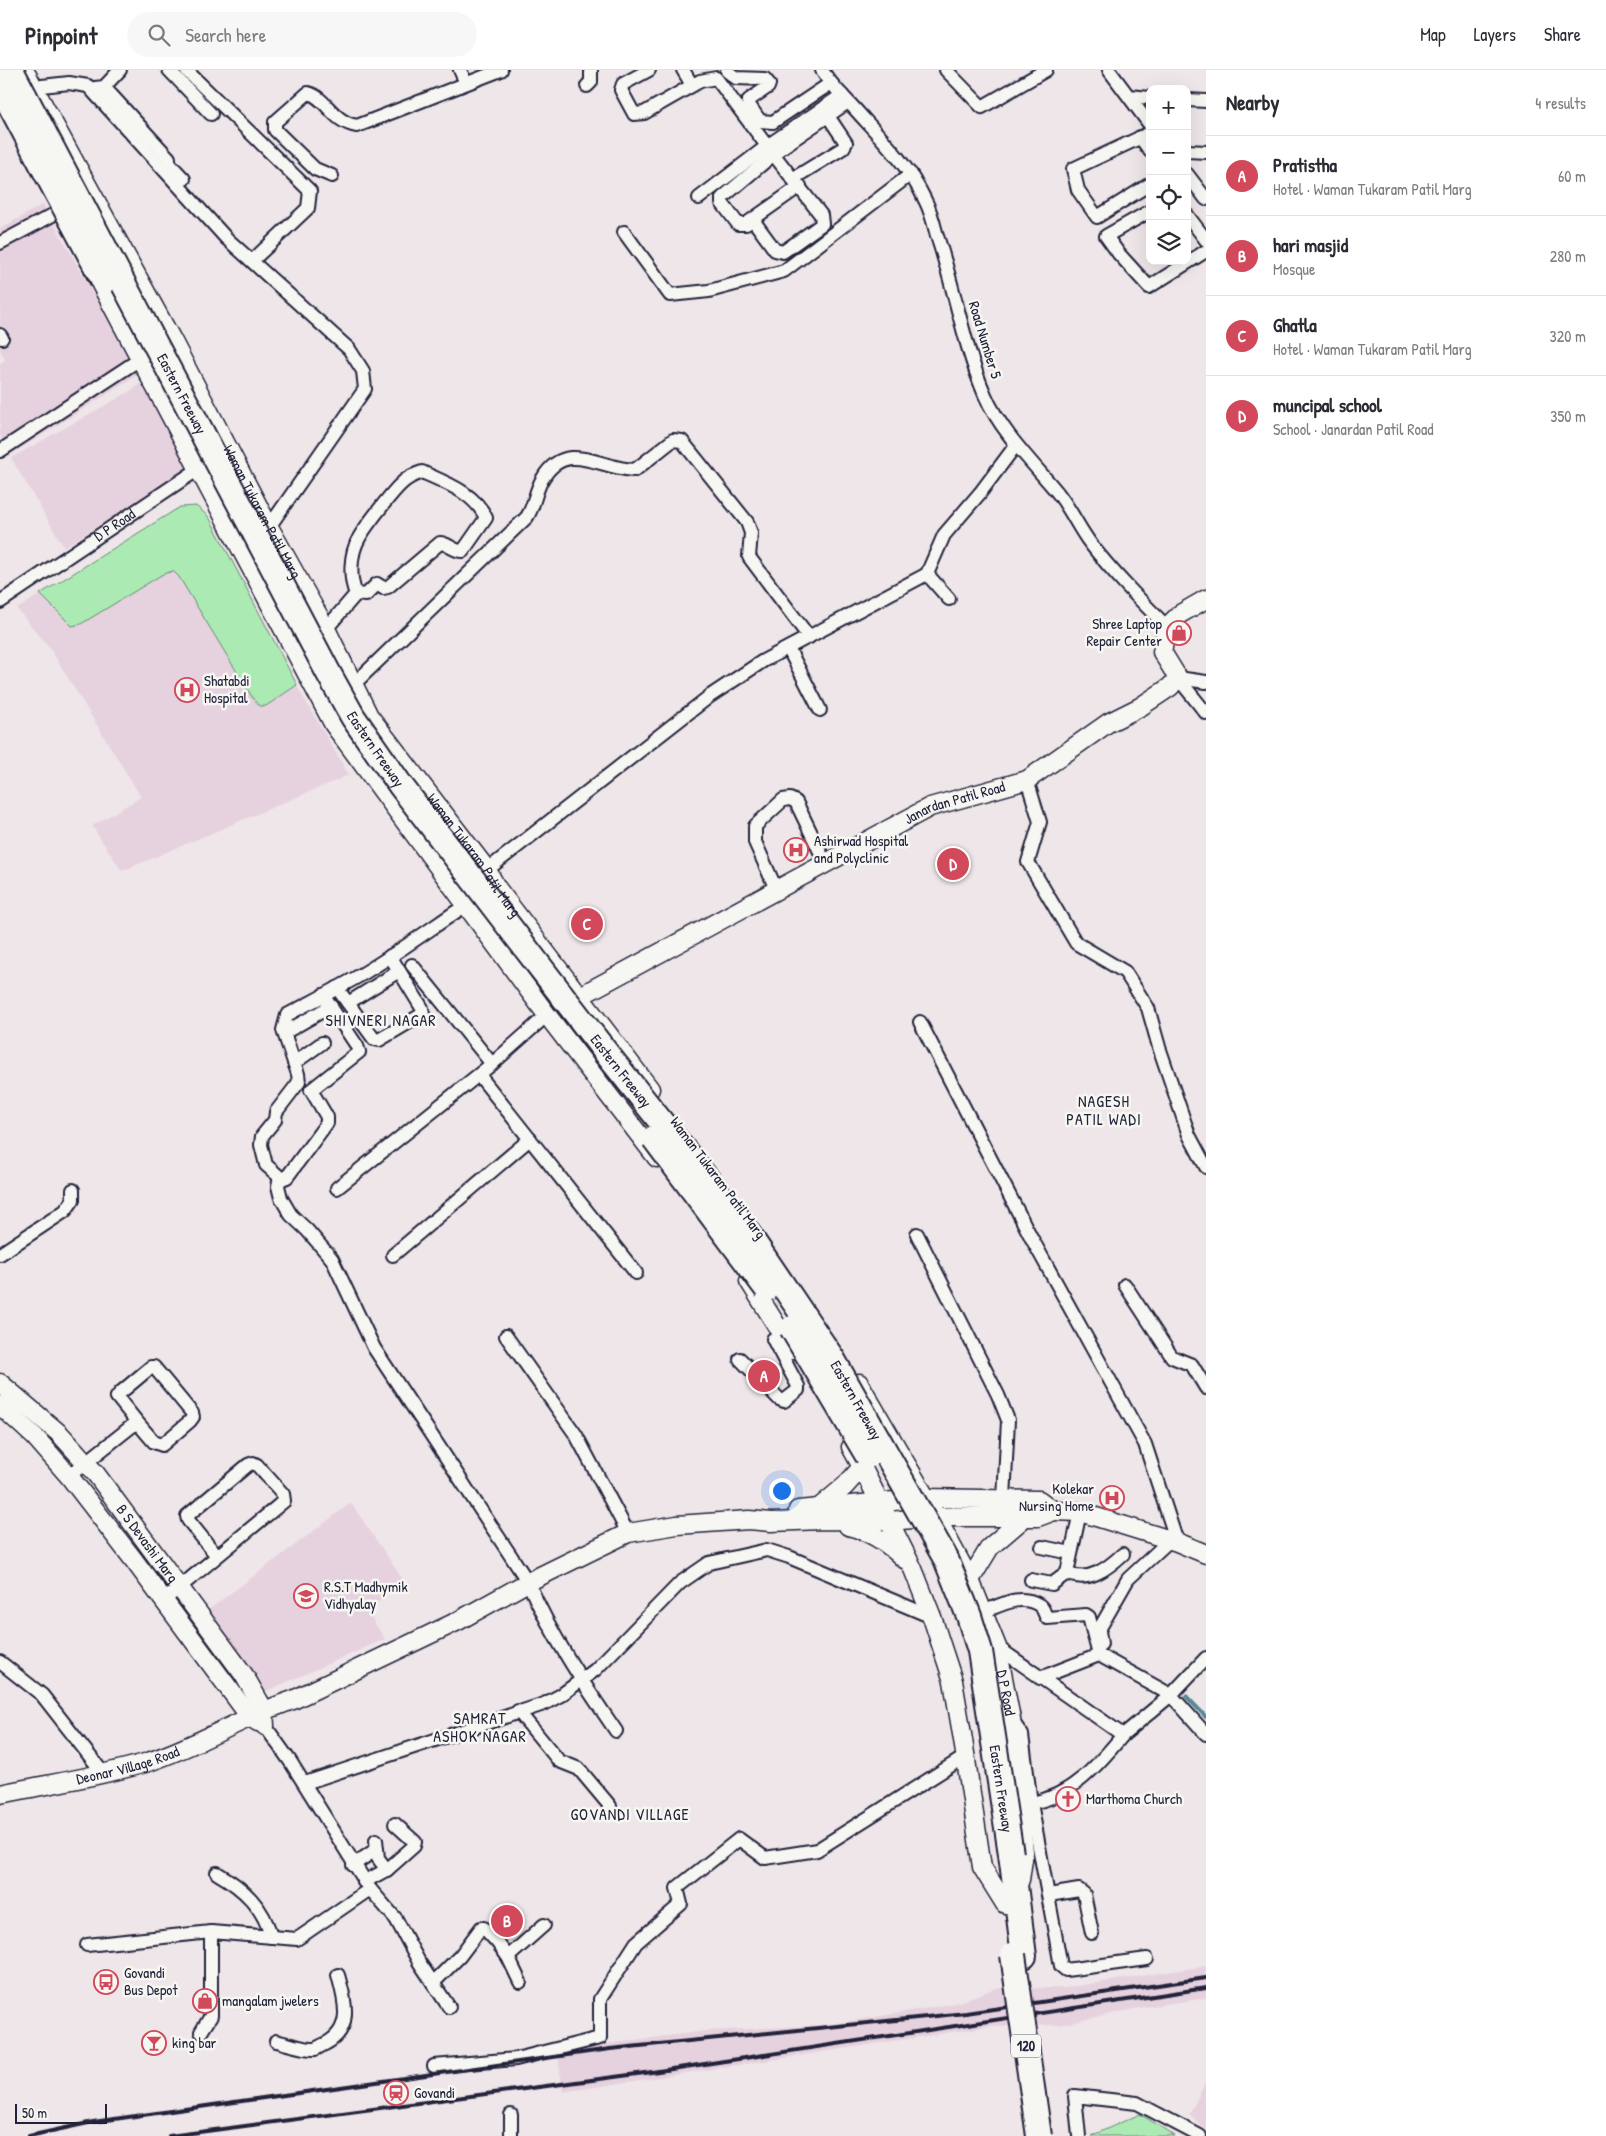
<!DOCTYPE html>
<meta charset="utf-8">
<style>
body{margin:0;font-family:"Patrick Hand",sans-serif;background:#f7f7f7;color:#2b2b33}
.controls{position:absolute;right:15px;top:15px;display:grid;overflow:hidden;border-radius:10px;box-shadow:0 5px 20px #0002}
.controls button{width:45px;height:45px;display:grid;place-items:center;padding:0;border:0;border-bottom:1px solid #e1e1e2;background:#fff;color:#2b2b33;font:25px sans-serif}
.scale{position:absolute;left:15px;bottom:12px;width:92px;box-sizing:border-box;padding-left:5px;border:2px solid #22223b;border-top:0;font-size:14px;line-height:18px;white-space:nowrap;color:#22223b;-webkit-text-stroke:4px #f6f6f2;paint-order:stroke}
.you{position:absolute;left:781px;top:1420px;width:18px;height:18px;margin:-12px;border:4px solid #fff;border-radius:50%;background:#1a73e8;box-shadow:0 0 0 8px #1a73e833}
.badge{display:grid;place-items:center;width:32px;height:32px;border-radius:50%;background:#d1495b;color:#fff;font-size:16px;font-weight:700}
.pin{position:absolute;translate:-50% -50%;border:2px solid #fff;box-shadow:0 1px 5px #0006}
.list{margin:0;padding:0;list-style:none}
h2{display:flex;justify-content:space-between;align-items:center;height:65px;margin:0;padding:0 20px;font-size:21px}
h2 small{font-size:16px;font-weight:400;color:#7c7c81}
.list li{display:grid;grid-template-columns:32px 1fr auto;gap:15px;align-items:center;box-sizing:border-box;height:80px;padding:0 20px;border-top:1px solid #e1e1e2}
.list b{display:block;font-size:19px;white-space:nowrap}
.list p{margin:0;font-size:16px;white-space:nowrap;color:#7c7c81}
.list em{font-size:16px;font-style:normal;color:#7c7c81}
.icon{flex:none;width:28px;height:28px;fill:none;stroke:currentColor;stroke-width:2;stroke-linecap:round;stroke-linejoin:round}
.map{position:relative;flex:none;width:1206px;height:2066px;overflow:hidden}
header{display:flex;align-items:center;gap:30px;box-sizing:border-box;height:70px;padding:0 25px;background:#fff;border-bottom:1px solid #e1e1e2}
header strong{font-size:24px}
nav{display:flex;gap:28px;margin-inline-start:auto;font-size:18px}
.search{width:350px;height:45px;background:#f7f7f7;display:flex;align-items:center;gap:12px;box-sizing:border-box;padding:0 18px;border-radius:28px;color:#7c7c81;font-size:19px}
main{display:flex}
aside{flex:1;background:#fff}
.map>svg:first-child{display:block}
</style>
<header>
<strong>Pinpoint</strong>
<div class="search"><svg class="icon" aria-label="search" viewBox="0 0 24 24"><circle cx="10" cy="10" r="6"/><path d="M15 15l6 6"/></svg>Search here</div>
<nav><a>Map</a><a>Layers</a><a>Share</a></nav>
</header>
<main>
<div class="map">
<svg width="1206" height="2066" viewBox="0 0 1206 2066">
<rect width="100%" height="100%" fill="#efe6e9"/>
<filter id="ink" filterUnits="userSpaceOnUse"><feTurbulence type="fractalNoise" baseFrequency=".02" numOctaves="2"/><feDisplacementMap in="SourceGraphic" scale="10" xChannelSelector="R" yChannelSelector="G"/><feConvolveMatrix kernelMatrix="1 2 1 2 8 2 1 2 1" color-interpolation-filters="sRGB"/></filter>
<g filter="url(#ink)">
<!-- built -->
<g fill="#e6d2de">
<polygon points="43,134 139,304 10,385 0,365 0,293 5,290 0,280 0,159"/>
<polygon points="141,313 191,399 64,477 11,388 129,322"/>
<polygon points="196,436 209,447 302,625 349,705 122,801 92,756 141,727 49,577 17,539 180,437"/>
<polygon points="351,1433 404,1511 367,1541 385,1569 262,1623 207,1541"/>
<polygon points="1206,1896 1206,1928 1139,1938 1060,1955 991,1956 563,2022 557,1980 705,1961 829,1955 956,1933 996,1918 1064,1918"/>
<polygon points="1206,2011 1206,2060 1189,2045"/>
</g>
<!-- green -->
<g fill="#abebb3" stroke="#668677">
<polygon points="196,436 209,447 297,615 266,636 259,636 254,630 179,507 173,501 163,504 81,554 72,556 40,524 180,437"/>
<polygon points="1140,2044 1175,2066 1091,2066"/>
</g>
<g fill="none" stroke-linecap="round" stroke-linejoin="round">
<!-- stream -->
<polyline stroke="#568796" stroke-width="4" points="1186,1626 1206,1647"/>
<defs>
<g id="street">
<polyline points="169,0 211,44"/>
<polyline points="186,0 310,121 308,138 252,191"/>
<polyline points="460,0 466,13"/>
<polyline points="649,0 623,14 621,20 634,44 644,43 700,11 716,8 767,76 699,128"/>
<polyline points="683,0 692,15"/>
<path d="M822,0c8,14 21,26 32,38 26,29 54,56 71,92 6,11 9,24 12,36 18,53 26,108 48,159 16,37 47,67 72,97 13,16 21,35 33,51 23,30 50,57 77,84"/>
<polyline points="946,0 982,37 1046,0"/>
<polyline points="1109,0 1150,55"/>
<polyline points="727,1 736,8 765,9 769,14 768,17 749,30 749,35 760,51 773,52 831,13"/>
<polyline points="587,16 591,12 591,0"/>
<polyline points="33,17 69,13 88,16 226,168 349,279 363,301 365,319 269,457"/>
<polyline points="104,17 169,88 169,93 184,109"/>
<polyline points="95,18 104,17 120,0"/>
<polyline points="1129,26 1150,28"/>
<polyline points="1187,30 1206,31"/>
<polyline points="1150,63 1073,99 1078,120 1097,147 1150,114"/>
<polyline points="1140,67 1150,81"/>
<polyline points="1187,81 1206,82"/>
<polyline points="1187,104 1206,129"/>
<path d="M332,106l-17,-7 -40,-39v-8l33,-29c18,4 24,29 49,33l144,-56"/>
<polyline points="794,108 843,78 846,73 828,46"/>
<polyline points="800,116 746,154 738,154 722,133 722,128 781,78 848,32"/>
<polyline points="1150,141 1106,166 1119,184 1149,217 1206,181"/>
<polyline points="1187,145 1206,170"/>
<polyline points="753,150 775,180 783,182 822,154 821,145 767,76 842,25"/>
<polyline points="624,162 670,225 709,221 784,201 911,104"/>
<polyline points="0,173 62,140"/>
<polyline points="0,265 2,268"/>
<polyline points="0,381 140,289"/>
<polyline points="927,504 949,529"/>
<path id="s1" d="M0,532l206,-138"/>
<path d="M326,559l30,-35c-7,-16 -6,-40 3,-56 6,-11 33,-46 43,-55 6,-6 12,-8 20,-11 24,11 53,21 64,46l-23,33c-9,1 -15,-8 -23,-8l-52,44 -5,1 -6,-4 -11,11 -10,-1"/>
<polyline points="788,578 820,640"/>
<polyline points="1178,608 1206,643"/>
<polyline points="1178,608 1206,612"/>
<path d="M353,615l174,-168c8,-12 8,-27 16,-39 24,-40 59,-8 92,-8l38,-30 9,1 65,81 4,11 -2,24 60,80"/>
<polyline points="1027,710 1040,752 1028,792 1076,873 1125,902 1148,938 1159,977 1189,1065 1206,1097"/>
<polyline points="487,800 710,626 763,591 927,504 944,465 980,423 1016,375"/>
<polyline points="776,819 755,772 755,756 783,730 790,729 796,732 825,792"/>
<polyline points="412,895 492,994"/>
<polyline points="337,918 374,969 379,970 423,944 422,938 390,886"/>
<path d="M323,925l34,51 2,6 -48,38 16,27v6l-40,54 -5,2 -16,-14 -5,-20 1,-9 13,-16 1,-8 23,-30 -1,-8 -15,-44 4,-15c26,-14 52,-27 77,-42 35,-21 69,-46 102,-68"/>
<polyline points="348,933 399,901"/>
<polyline points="920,952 1032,1169 1145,1374 1177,1472"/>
<polyline points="284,963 331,936"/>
<polyline points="294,993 322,973"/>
<polyline points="479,1005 636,1203"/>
<path d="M280,1107l-2,9 3,12 10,17 16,15 25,29 42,89 154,234c23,53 55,101 88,149"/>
<polyline points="337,1118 492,994 547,945"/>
<polyline points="917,1164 998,1325 1008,1350 1004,1429"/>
<polyline points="0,1184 65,1141 73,1130 73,1120"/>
<polyline points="393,1185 530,1069"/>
<polyline points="1125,1215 1172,1287 1192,1295 1206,1318"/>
<polyline points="506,1266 576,1365 628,1463"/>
<polyline points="740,1289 779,1329 784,1331 798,1320 798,1316 773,1269"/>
<polyline points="69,1406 137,1352 154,1372 162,1375 190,1351 193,1347 192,1343 154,1297 151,1297 120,1323 117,1327 137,1352"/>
<polyline points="1042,1477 1071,1483"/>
<path d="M1067,1503c21,11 41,-5 56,-19"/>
<polyline points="1031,1510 1052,1514 1067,1503 1080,1442"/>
<polyline points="163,1531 284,1431 283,1424 257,1395 253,1393 248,1395 187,1446 188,1450 217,1486"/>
<path d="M983,1542c18,-7 38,-19 56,-7 5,3 5,9 8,13l39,-3 3,2 10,38 72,40 35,39"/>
<polyline points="1101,1574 1099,1561 1101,1556 1128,1509 1170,1470"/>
<polyline points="997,1577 1123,1665 1171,1625 1206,1588"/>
<polyline points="0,1592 42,1625 103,1703"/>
<polyline points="1040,1608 1099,1585"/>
<polyline points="518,1641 559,1691 579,1699 610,1736"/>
<path d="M1012,1651l10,14 9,68c41,-7 67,-38 92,-68"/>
<polyline points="305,1713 544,1634 561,1625 595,1600 680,1513 709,1493 767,1480 789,1487 932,1547"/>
<polyline points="1031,1733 1061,1896 1066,1900 1147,1889"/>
<polyline points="376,1770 378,1788 387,1800"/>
<polyline points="353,1795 377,1779"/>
<path d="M217,1803c26,15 47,34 54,64"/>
<polyline points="364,1812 388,1799 414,1776 415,1772 395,1754"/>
<polyline points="370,1819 396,1849 419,1892 449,1937"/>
<polyline points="1049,1825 1079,1820 1084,1824 1092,1863"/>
<polyline points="87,1875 211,1862 297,1869 370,1819 290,1691 265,1656"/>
<polyline points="508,1887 520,1912"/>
<polyline points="433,1913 460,1886 481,1858 484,1858 497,1872 508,1887 544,1855"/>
<polyline points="201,1962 211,1946 211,1862"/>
<path d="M276,1971c9,2 30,9 39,8 3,-1 7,-4 10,-5 29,-15 20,-43 13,-69"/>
<polyline points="434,1996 516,1989 600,1968 600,1929 636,1873 681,1834 677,1818 739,1769 765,1788 817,1780 966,1686"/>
<polyline points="511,2066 511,2045"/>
<polyline points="1079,2066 1075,2026 1137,2033 1200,2066"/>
</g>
<g id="secondary">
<path id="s2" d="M27,5l145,265 97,187 57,102 43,87 118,154 9,17 154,202"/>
<polyline points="94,201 334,655 547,945 657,1088"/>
<path id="s3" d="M569,932l361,-195 97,-27 81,-57 32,-16 30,-20 8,-9 -16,-26 5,-25 13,-13 26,-15"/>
<polyline points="749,1211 792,1280"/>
<path id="s4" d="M0,1313l60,51 36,40 148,201 20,35 1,16"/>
<path id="s5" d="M859,1313l67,115 44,82 27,67 14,72 13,133 -4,28"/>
<polyline points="0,1335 35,1367 69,1406 133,1489 250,1647 258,1652"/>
<polyline points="851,1377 862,1397 913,1499 932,1547 953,1611 963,1670 982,1797 1005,1834"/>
<polyline points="820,1437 845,1416 862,1397"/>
<polyline points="798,1440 926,1428 1039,1430 1054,1441 1080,1442 1177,1472 1206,1484"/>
<path d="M848,1456c22,5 40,17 56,33"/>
<polyline points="970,1510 990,1477 1025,1447"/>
<path id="s6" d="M0,1724c48,-10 98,-17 145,-31 51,-16 97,-46 148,-63l165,-79 70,-39 100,-49 49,-8 72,-5 22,2 50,-2 68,1 47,-4h102l16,-6"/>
</g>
<polyline id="highway" points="1011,1784 1024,1886"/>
</defs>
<!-- street casing -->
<use href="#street" stroke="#22223b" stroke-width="16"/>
<!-- secondary casing -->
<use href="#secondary" stroke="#22223b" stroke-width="21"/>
<!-- highway casing -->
<use href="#highway" stroke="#22223b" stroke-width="28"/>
<!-- street -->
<use href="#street" stroke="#f6f6f2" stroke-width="12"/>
<!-- secondary -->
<use href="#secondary" stroke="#f6f6f2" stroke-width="18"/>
<!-- highway -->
<use href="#highway" stroke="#f6f6f2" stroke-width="24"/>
<!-- rail -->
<g stroke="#22223b" stroke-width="4">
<polyline points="29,2066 93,2052 610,1979 966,1943 1206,1908"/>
<polyline points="169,2066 652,2002 1206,1918"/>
</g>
<defs>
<g id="highway-bridge">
<path id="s7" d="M11,0l318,604 24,43 48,69 210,273 125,157 96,142 114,201 23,57 11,35 31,203"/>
<polyline points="0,16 104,211"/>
<polyline points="654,1068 767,1219"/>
<polyline points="792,1258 868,1386"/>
<polyline points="1013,1885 1039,2066"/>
</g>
</defs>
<!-- highway-bridge casing -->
<use href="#highway-bridge" stroke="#22223b" stroke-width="28" stroke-linecap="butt"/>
<!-- highway-bridge -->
<use href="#highway-bridge" stroke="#f6f6f2" stroke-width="24"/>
</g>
</g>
<!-- icons -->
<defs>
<symbol id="shop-ring" viewBox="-11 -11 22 22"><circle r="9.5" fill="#f6f6f2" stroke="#d1495b" stroke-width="1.5"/><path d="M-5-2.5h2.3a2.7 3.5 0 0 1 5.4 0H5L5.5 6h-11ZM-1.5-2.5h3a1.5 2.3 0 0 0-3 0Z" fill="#d1495b"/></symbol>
<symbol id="hospital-ring" viewBox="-11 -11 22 22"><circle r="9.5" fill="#f6f6f2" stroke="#d1495b" stroke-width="1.5"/><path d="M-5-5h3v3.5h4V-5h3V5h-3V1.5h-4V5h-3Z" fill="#d1495b"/></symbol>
<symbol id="school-ring" viewBox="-11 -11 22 22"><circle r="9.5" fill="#f6f6f2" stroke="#d1495b" stroke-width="1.5"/><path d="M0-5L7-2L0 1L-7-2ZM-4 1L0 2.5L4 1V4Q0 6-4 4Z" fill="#d1495b"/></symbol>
<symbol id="church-ring" viewBox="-11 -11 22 22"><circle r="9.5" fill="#f6f6f2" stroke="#d1495b" stroke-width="1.5"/><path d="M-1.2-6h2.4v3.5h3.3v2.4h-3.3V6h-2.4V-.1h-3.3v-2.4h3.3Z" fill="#d1495b"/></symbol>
<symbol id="bus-ring" viewBox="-11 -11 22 22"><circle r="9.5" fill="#f6f6f2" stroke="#d1495b" stroke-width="1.5"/><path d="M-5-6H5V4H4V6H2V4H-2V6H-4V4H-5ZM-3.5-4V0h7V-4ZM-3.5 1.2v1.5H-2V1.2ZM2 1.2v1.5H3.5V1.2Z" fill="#d1495b"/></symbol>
<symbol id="bar-ring" viewBox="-11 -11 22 22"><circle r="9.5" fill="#f6f6f2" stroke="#d1495b" stroke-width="1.5"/><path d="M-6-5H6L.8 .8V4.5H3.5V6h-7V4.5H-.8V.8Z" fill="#d1495b"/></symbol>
<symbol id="station-ring" viewBox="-11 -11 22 22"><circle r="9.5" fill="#f6f6f2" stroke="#d1495b" stroke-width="1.5"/><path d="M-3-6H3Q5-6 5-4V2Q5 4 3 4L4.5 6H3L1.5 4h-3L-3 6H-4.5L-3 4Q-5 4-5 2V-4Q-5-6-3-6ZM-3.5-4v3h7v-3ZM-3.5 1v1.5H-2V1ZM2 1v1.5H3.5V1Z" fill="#d1495b"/></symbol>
</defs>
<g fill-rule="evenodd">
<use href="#shop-ring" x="1165" y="549" width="28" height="28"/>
<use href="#hospital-ring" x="173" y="606" width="28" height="28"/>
<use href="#hospital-ring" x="782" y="766" width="28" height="28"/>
<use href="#hospital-ring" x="1098" y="1414" width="28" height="28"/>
<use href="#school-ring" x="292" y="1512" width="28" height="28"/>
<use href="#church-ring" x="1054" y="1715" width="28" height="28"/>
<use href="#bus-ring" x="92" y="1898" width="28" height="28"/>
<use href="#shop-ring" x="191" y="1917" width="28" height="28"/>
<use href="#bar-ring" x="140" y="1959" width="28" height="28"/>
<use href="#station-ring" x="382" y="2009" width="28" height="28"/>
</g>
<g text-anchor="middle" stroke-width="5" stroke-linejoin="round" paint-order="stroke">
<!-- shield labels -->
<rect fill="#f6f6f2" stroke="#626272" stroke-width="1" x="1011" y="1964.5" width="30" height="23" rx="4"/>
<g font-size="14" font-weight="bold" fill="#22223b">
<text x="1026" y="1981">120</text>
</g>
<!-- street labels -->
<g font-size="15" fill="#22223b" stroke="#f6f6f2">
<text transform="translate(985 270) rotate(73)" y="5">Road Number 5</text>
<text dy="5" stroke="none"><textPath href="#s7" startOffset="366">Eastern Freeway</textPath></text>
<text dy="5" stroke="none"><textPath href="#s2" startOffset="496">Waman Tukaram Patil Marg</textPath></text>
<text dy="5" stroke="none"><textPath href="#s1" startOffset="138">D P Road</textPath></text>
<text dy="5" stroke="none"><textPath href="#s7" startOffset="771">Eastern Freeway</textPath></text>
<text dy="5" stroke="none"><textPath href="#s3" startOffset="435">Janardan Patil Road</textPath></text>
<text dy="5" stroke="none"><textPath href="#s2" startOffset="901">Waman Tukaram Patil Marg</textPath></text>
<text dy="5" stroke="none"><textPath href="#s7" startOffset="1176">Eastern Freeway</textPath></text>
<text transform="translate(718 1108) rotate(53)" y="5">Waman Tukaram Patil Marg</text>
<text dy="5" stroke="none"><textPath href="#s7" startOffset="1581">Eastern Freeway</textPath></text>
<text dy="5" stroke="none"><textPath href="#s4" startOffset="219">B S Devashi Marg</textPath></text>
<text dy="5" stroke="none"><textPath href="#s5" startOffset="345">D P Road</textPath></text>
<text dy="5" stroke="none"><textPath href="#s6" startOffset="131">Deonar Village Road</textPath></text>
<text dy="5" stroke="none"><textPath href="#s7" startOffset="2001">Eastern Freeway</textPath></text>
</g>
<!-- poi labels -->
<g font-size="15" fill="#22223b" stroke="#f6f6f2" text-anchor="start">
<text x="1162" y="559" text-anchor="end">Shree Laptop<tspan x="1162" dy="17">Repair Center</tspan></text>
<text x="204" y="616">Shatabdi<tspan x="204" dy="17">Hospital</tspan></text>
<text x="814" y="776">Ashirwad Hospital<tspan x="814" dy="17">and Polyclinic</tspan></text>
<text x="1094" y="1424" text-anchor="end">Kolekar<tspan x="1094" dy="17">Nursing Home</tspan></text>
<text x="324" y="1522">R.S.T Madhymik<tspan x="324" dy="17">Vidhyalay</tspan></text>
<text x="1086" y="1734">Marthoma Church</text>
<text x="124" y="1908">Govandi<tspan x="124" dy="17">Bus Depot</tspan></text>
<text x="222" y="1936">mangalam jwelers</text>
<text x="172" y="1978">king bar</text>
<text x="414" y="2028">Govandi</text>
</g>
<!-- neighbourhood labels -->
<g font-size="16" letter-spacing="1" fill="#22223b" stroke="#f6f6f2">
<text x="381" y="956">SHIVNERI NAGAR</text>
<text x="1104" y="1037">NAGESH<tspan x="1104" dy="18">PATIL WADI</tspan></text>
<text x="480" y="1654">SAMRAT<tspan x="480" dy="18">ASHOK NAGAR</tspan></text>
<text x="630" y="1750">GOVANDI VILLAGE</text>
</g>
</g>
</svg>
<div class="controls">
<button>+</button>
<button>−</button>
<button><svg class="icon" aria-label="locate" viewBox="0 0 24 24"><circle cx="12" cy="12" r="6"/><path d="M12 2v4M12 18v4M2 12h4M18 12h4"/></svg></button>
<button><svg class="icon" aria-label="layers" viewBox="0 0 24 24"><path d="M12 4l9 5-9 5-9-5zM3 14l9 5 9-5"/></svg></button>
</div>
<div class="scale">50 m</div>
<div class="you"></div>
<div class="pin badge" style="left:764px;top:1306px">A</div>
<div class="pin badge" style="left:507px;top:1851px">B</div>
<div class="pin badge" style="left:587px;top:854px">C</div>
<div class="pin badge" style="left:953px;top:794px">D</div>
</div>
<aside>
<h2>Nearby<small>4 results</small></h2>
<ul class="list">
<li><span class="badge">A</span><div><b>Pratistha</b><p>Hotel · Waman Tukaram Patil Marg</p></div><em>60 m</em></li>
<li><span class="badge">B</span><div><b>hari masjid</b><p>Mosque</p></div><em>280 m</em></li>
<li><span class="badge">C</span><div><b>Ghatla</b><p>Hotel · Waman Tukaram Patil Marg</p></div><em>320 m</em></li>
<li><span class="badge">D</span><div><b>muncipal school</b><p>School · Janardan Patil Road</p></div><em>350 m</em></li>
</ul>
</aside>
</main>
